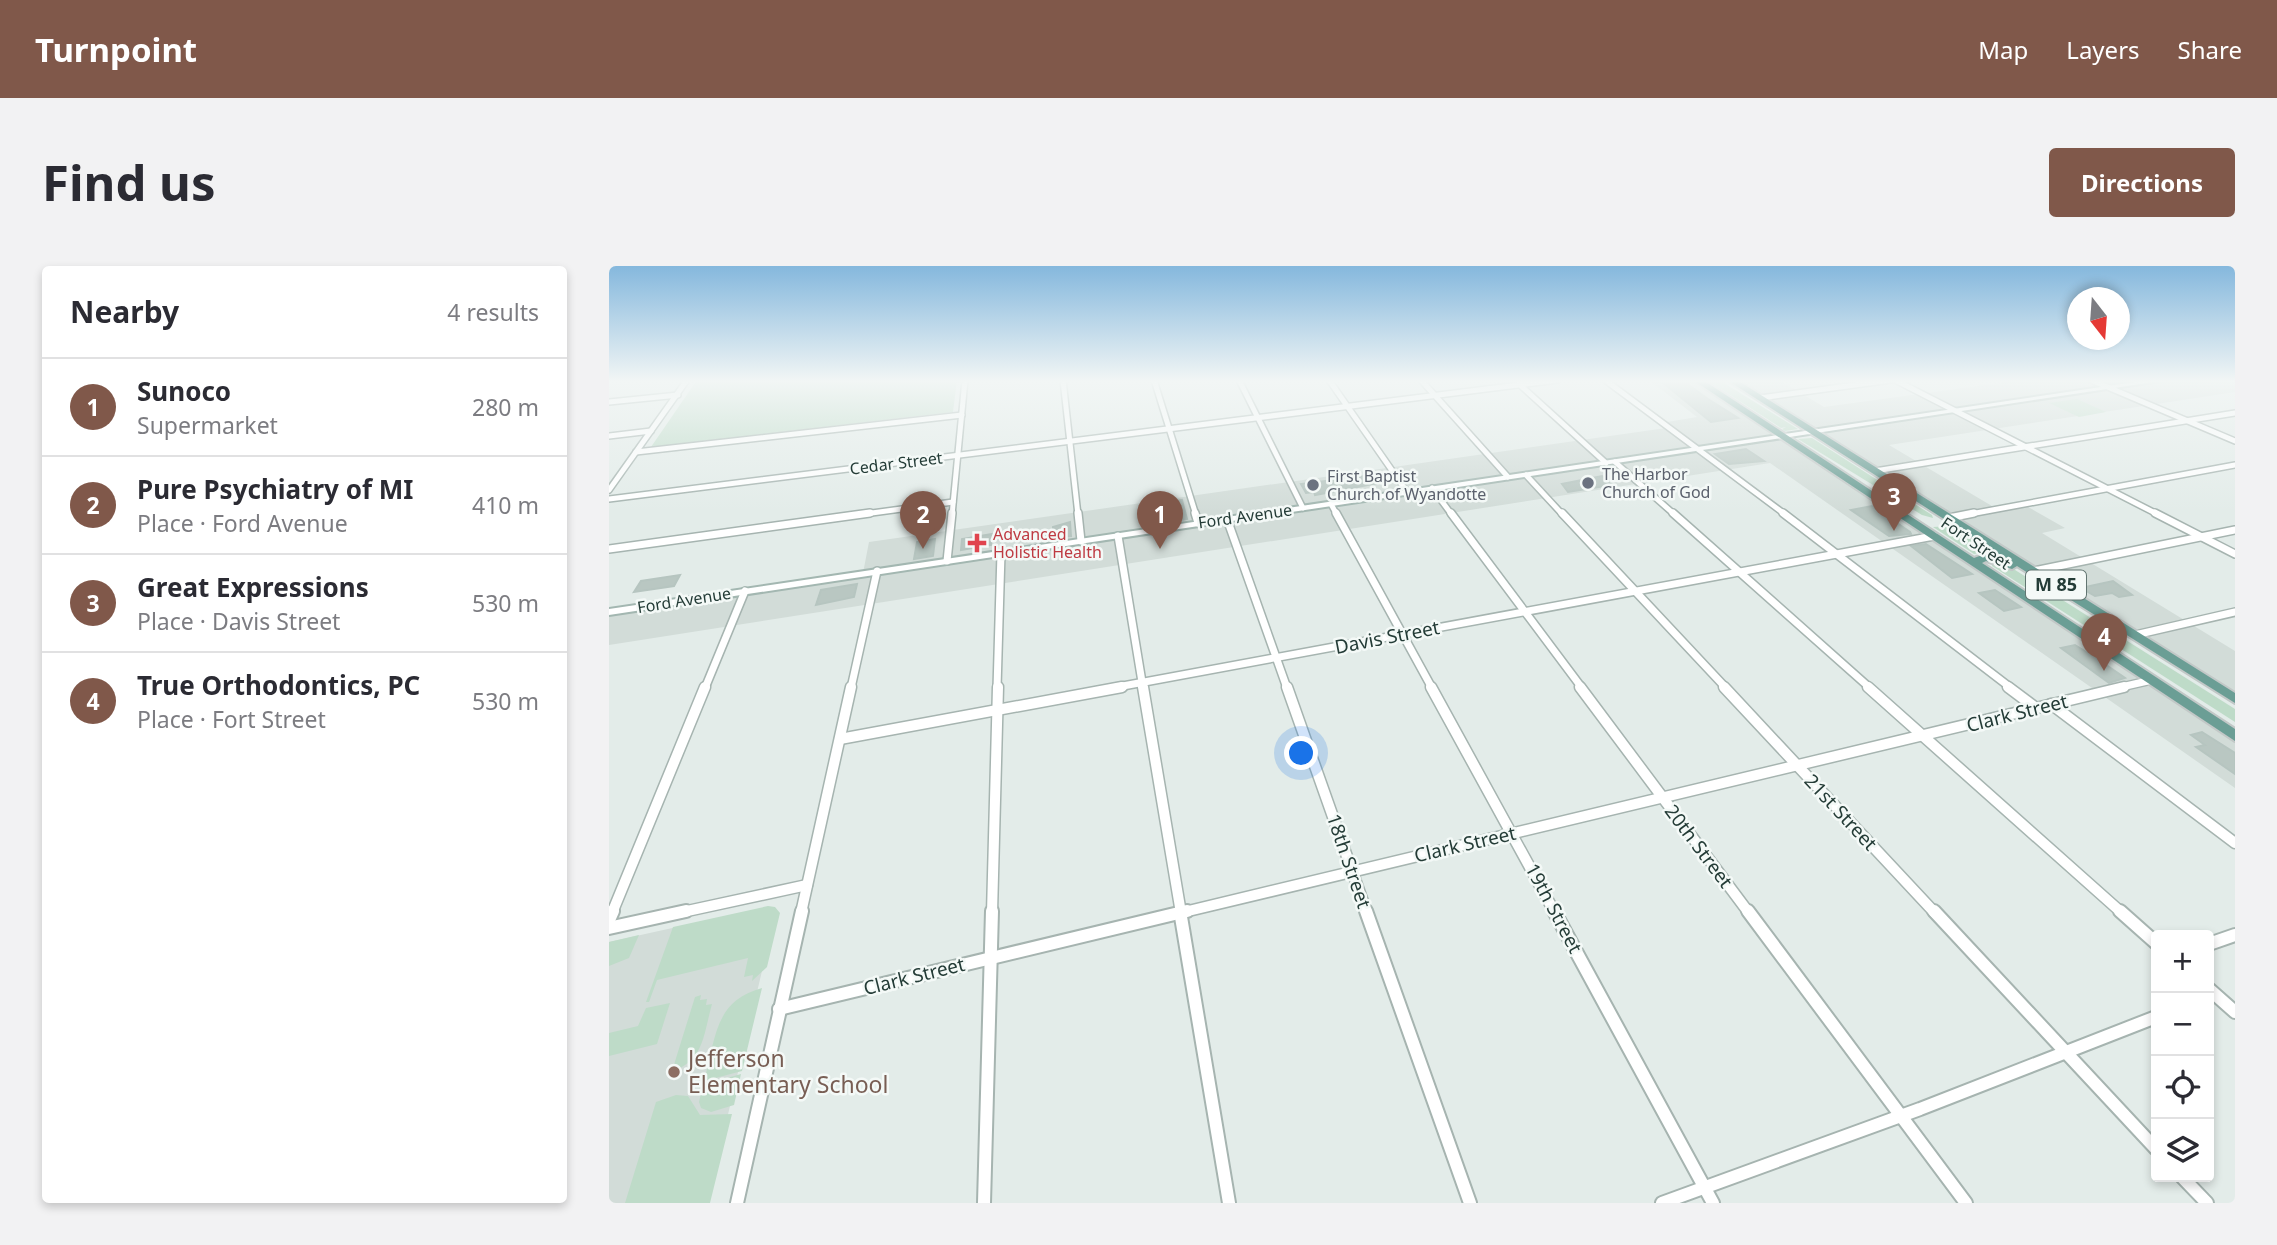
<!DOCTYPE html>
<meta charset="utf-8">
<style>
body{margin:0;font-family:"Noto Sans",sans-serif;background:#f2f2f3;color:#2b2b33}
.controls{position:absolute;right:21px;bottom:21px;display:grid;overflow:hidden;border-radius:7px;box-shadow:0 4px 10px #0003}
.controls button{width:63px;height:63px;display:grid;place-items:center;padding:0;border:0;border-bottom:2px solid #e1e1e2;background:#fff;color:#2b2b33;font:35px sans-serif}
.compass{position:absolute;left:1458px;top:21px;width:63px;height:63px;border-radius:50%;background:#fff;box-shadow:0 4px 10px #0003;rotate:163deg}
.you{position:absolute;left:693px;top:488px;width:24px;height:24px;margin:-18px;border:5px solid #fff;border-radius:50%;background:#1a73e8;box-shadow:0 0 0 10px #1a73e833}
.badge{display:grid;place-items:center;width:46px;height:46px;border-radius:50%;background:#80584a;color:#fff;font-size:23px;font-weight:700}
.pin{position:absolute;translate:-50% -58px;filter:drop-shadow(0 2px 4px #0008)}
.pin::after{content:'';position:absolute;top:37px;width:24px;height:21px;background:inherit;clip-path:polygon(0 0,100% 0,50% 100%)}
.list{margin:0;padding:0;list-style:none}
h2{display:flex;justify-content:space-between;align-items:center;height:91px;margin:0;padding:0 28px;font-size:30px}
h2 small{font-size:23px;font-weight:400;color:#7c7c81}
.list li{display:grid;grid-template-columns:46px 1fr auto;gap:21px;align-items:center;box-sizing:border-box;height:98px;padding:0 28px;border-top:2px solid #e1e1e2}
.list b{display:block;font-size:26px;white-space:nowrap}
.list p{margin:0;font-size:23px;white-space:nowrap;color:#7c7c81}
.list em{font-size:23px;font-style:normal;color:#7c7c81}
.icon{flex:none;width:38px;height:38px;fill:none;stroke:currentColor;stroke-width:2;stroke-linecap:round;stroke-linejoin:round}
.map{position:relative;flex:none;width:1626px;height:937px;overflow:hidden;border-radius:7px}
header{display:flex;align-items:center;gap:42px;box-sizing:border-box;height:98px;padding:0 35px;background:#80584a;color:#fff}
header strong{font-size:33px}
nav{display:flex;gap:38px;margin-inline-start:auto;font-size:24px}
.intro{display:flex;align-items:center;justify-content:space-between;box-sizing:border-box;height:168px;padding:0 42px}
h1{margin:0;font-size:49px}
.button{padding:18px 32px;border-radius:7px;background:#80584a;color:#fff;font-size:24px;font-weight:700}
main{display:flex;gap:42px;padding:0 42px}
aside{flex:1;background:#fff;border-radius:7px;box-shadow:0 4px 10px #0003}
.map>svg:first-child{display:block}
</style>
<header>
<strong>Turnpoint</strong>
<nav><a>Map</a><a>Layers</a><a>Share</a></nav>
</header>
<div class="intro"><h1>Find us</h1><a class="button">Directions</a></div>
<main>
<aside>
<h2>Nearby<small>4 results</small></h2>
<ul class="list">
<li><span class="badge">1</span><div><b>Sunoco</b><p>Supermarket</p></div><em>280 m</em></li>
<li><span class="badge">2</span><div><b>Pure Psychiatry of MI</b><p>Place · Ford Avenue</p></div><em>410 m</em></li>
<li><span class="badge">3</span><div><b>Great Expressions</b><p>Place · Davis Street</p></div><em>530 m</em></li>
<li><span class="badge">4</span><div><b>True Orthodontics, PC</b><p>Place · Fort Street</p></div><em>530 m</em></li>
</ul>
</aside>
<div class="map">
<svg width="1626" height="937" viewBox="0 0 1626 937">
<rect width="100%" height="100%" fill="#e3ece9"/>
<!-- built -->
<g fill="#d2dcd8">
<polygon points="1040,114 1088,114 1626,470 1626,522 1161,197 0,379 0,346 254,307 260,276 1057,162 1052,157 1088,151"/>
<polygon points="1121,114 1170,114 1215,141 1413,114 1626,114 1626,126 1280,179 1388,243 1414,238 1456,262 1433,267 1626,385 1626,433"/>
<polygon points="158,641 167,646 98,937 0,937 0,676"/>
</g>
<!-- green -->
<g fill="#bedbc8">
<polygon points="88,114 348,114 344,146 42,181"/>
<polygon points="1098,114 1110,114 1189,163 1176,165 1173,163 1177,161 1172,162"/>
<polygon points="1468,133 1497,146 1470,151 1440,137"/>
<polygon points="1203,172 1323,249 1324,252 1313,249 1189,173"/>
<polygon points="1341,260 1381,286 1365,288 1324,261"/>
<polygon points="1383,296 1403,302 1626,443 1626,456 1383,300"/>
<polygon points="159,640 166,641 171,647 158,701 143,715 144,709 135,711 139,692 48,714 40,736 37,736 64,661"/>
<polygon points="30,669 20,692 0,700 0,676"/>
<path d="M153,722l-20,83 -38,10c12,-43 10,-80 58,-93z"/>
<path d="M92,729l-1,5 7,-1 -1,6 6,-1c-8,28 -8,58 -40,67l23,-74z"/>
<polygon points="61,737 48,778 0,790 0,767 29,760 37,742"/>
<polygon points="132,808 125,839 102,846 92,842 90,836 94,819"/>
<polygon points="67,829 79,830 91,849 123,848 101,937 16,937 47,836"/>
</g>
<!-- building -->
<g fill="#b9c7c2" stroke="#b6c5c0" stroke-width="2">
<polygon points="1073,114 1099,133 1129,152 1102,156 1054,117"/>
<polygon points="1137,183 1155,195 1120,198 1106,188"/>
<polygon points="764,209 769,217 706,229 705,226 697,227 692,218"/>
<polygon points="993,210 1002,219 959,226 953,218"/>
<polygon points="573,234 578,253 566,255 561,236"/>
<polygon points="1263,240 1301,266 1302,268 1280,270 1242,244"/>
<polygon points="461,256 462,270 444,272 444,261"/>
<polygon points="383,268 382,279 352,284 353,273"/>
<polygon points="326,273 324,290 305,293 308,276"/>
<polygon points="1317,278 1363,308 1343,312 1302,280"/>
<polygon points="71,309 65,320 25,326 32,315"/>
<polygon points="1504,315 1523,329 1510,331 1503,327 1486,330 1472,322"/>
<polygon points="248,318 245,331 207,339 212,324"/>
<polygon points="1386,324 1412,341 1395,345 1370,327"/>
<polygon points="1466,379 1490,394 1516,412 1500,417 1452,382"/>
<polygon points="1593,466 1626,487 1626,508 1587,481 1596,479 1582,469"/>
</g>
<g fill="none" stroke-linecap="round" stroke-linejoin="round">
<defs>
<g id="minor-far3">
<polyline points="454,114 469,249"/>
<polyline points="545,114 587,249"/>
<polyline points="630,114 694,242"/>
<polyline points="720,114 798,226"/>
<polyline points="812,114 899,211"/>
<polyline points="996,114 1177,249"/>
<polyline points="1286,114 1550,249"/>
<polyline points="1482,114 1626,175"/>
<polyline points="910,118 997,197"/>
<polyline points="1151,132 1282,114"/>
<polyline points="0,136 69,129"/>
<polyline points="0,170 42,165"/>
<polyline points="27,186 353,149"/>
<polyline points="1006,196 1066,249"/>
<polyline points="1266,205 1626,147"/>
<polyline points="917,209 954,249"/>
<polyline points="823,222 843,249"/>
<polyline points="0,224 78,114"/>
<polyline points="0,233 949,114"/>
<polyline points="722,238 728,249"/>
<polyline points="248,249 344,236"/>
<polyline points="343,249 356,114"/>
<polyline points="1356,249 1626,199"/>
</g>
<g id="minor-far2">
<polyline points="469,247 472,275"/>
<polyline points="586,247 589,257"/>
<polyline points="727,247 823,422"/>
<polyline points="842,247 973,422"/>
<polyline points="953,247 1117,422"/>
<polyline points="1064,247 1261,422"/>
<polyline points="1174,247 1402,422"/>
<polyline points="1546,247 1626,288"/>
<polyline points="1340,252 1365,247"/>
<polyline points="618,253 678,422"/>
<polyline points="509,270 534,422"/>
<polyline points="0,283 261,247"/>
<polyline points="338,295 343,247"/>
<polyline points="1425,305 1626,264"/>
<polyline points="1526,369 1626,346"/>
<polyline points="96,422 136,325"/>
<polyline points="242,422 268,305"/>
<polyline points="388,422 392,287"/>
<polyline points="503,422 1325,270"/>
<polyline points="1508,422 1543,414"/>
</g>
<g id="minor-far1">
<polyline points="534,421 572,647"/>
<polyline points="678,421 758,647"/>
<polyline points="822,421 946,647"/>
<polyline points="971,421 1140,647"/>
<polyline points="1115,421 1326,647"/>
<polyline points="1259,421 1513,647"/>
<polyline points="1399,421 1427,442"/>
<polyline points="1442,438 1626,577"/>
<polyline points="231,473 513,421"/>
<polyline points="3,647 96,421"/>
<polyline points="69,647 198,619"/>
<polyline points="192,647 242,421"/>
<polyline points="383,647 389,421"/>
<polyline points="571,647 1515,421"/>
</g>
<g id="minor">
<polyline points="571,645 620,937"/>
<polyline points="757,645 861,937"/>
<polyline points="945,645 1104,937"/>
<polyline points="1139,645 1357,937"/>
<polyline points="1325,645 1547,883"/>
<polyline points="1511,645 1547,677"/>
<polyline points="0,654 4,645"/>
<polyline points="0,662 77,645"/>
<polyline points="1600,678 1626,669"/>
<polyline points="1600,723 1626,746"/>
<polyline points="170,743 578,645"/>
<polyline points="1573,911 1598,937"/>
<polyline points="128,937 193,645"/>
<polyline points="375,937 383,645"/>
<polyline points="1053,937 1311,843 1547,751"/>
</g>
<polygon id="secondary" points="1539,114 1558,114 0,349 0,343"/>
<polygon id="primary" points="1084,114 1094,114 1365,292 1376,288 1402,296 1118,114 1128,114 1626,427 1626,437 1408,300 1403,303 1377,295 1373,297 1626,463 1626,475"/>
</defs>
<!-- minor-far3 casing -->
<use href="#minor-far3" stroke="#a6b4b0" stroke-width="8"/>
<!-- minor-far2 casing -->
<use href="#minor-far2" stroke="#a6b4b0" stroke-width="10"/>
<!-- minor-far1 casing -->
<use href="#minor-far1" stroke="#a6b4b0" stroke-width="13"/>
<!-- minor casing -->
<use href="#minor" stroke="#a6b4b0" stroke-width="16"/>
<!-- secondary casing -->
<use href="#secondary" stroke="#a3b7b1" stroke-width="4"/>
<!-- primary casing -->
<use href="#primary" stroke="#c2c8c7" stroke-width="4"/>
<!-- minor-far3 -->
<use href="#minor-far3" stroke="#fff" stroke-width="5"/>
<!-- minor-far2 -->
<use href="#minor-far2" stroke="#fff" stroke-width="7"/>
<!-- minor-far1 -->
<use href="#minor-far1" stroke="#fff" stroke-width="10"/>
<!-- minor -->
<use href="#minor" stroke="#fff" stroke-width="12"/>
<!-- secondary -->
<use href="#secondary" fill="#fff" fill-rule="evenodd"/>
<!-- primary -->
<use href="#primary" fill="#6b9e95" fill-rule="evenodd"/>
</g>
<!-- sky -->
<linearGradient id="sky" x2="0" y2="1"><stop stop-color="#85b8dd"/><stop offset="0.47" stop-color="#f2f6f5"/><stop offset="1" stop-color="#f2f6f5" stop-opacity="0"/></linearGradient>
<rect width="1626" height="245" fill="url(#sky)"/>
<!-- markers -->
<g fill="#6b7280" stroke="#f4f9f7" stroke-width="2.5">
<circle cx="979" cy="217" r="7"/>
<circle cx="704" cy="219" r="7"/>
</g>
<path fill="#e0444e" stroke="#f4f9f7" stroke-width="2.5" d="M364.5 266.5h7v7h7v7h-7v7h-7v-7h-7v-7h7z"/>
<circle fill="#8d6e63" stroke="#f4f9f7" stroke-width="2.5" cx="65" cy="806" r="7"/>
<g text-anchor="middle" stroke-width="5" stroke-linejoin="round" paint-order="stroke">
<!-- far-street labels -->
<g font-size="16" fill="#243c37" stroke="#f4f9f7">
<text transform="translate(287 197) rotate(-7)" y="6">Cedar Street</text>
<text transform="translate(636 250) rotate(-8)" y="6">Ford Avenue</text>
<text transform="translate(1367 277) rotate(34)" y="6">Fort Street</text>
<text transform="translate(75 334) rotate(-9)" y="6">Ford Avenue</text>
</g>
<!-- far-worship labels -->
<g font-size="16" fill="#5b616d" stroke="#f4f9f7" text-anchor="start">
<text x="993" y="214">The Harbor<tspan x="993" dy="18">Church of God</tspan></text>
<text x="718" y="216">First Baptist<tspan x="718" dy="18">Church of Wyandotte</tspan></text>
</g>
<!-- far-health labels -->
<g font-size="16" fill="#be3a42" stroke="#f4f9f7" text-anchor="start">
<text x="384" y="274">Advanced<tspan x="384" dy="18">Holistic Health</tspan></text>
</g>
<!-- shield labels -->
<rect fill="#f4f9f7" stroke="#627571" stroke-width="2" x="1417" y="304.5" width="60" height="29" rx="5"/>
<g font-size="18" font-weight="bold" fill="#243c37">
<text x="1447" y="325">M 85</text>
</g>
<!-- street labels -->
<g font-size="19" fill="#243c37" stroke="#f4f9f7">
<text transform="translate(778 371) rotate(-11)" y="7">Davis Street</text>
<text transform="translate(1408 447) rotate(-14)" y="7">Clark Street</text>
<text transform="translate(1232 546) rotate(47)" y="7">21st Street</text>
<text transform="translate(856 578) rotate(-13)" y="7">Clark Street</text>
<text transform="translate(1090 580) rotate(53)" y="7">20th Street</text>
<text transform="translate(740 595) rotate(71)" y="7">18th Street</text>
<text transform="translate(945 642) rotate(62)" y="7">19th Street</text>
<text transform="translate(305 710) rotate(-14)" y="7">Clark Street</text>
</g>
<!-- near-education labels -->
<g font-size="23" fill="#785e54" stroke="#f4f9f7" text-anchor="start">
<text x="79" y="801">Jefferson<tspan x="79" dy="26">Elementary School</tspan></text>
</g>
</g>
</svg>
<div class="controls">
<button>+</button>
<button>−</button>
<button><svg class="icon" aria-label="locate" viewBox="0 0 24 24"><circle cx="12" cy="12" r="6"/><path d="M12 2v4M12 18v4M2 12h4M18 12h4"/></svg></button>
<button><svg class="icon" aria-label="layers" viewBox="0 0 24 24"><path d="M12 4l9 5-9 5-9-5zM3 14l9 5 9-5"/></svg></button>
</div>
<svg class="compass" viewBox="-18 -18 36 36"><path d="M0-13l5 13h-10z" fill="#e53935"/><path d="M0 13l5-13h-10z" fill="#7c7c81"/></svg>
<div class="you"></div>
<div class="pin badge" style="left:551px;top:283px">1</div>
<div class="pin badge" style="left:314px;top:283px">2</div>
<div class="pin badge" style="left:1285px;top:265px">3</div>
<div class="pin badge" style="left:1495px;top:405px">4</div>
</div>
</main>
